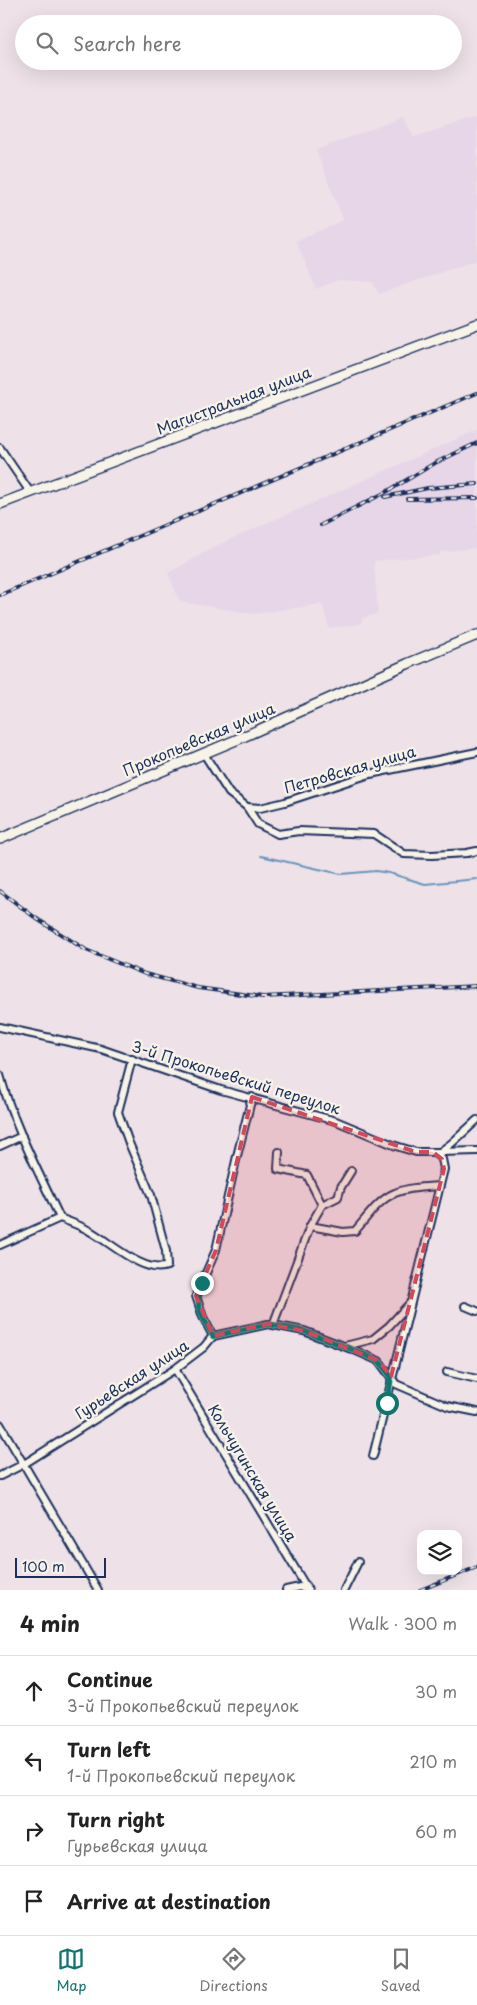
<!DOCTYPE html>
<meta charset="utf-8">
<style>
body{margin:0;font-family:"Playpen Sans",sans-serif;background:#f6f6f6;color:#222}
.controls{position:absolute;right:15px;bottom:15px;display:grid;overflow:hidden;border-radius:10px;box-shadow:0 5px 20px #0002}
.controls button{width:45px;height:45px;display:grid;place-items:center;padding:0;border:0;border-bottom:1px solid #e0e0e0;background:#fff;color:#222;font:25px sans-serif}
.scale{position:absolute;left:15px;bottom:12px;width:91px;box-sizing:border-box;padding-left:5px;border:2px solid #1b2f5e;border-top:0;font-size:14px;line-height:18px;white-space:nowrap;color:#1b2f5e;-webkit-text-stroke:4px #f7f3e8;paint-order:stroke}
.stop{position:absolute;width:15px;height:15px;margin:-11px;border:4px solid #0f766e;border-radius:50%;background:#fff}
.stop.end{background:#0f766e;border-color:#fff;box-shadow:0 1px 5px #0008}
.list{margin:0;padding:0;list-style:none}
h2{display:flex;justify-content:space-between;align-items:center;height:65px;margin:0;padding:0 20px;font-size:21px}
h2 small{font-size:16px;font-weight:400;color:#767676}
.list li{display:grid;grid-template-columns:32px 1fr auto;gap:15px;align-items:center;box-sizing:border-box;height:70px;padding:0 20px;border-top:1px solid #e0e0e0}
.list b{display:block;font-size:19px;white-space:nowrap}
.list p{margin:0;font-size:16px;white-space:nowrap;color:#767676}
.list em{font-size:16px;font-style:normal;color:#767676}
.icon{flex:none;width:28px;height:28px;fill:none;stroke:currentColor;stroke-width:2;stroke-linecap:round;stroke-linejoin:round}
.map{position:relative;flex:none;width:477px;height:1590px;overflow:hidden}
.search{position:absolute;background:#fff;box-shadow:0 5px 20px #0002;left:15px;right:15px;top:15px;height:55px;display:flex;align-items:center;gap:12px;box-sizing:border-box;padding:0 18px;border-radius:28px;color:#767676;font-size:19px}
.sheet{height:345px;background:#fff}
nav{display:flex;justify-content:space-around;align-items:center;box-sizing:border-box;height:70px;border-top:1px solid #e0e0e0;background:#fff;font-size:14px;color:#767676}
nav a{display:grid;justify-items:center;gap:2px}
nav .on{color:#0f766e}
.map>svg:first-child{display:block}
</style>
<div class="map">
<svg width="477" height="1590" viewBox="0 0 477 1590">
<rect width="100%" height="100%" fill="#eee2e8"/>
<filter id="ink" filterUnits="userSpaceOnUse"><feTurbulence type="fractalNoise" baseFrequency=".02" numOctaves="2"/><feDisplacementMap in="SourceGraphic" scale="10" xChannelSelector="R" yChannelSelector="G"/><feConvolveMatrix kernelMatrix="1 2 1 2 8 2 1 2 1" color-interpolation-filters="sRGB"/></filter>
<g filter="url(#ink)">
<!-- built -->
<g fill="#e7d6e8">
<polygon points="403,117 414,137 477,117 477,260 379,294 372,282 339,280 316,289 296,241 343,220 316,150"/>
<polygon points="477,430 477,548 440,552 440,555 374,561 378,613 362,619 361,624 329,628 322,604 253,614 181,602 178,598 168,573 220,544"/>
</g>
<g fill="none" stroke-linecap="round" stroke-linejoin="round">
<!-- stream -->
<polyline stroke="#6a94be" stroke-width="2" points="261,856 341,874 376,871 389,873 425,884 477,879"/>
<defs>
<g id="street">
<polyline points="0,448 30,492"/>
<polyline points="206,757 229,793 247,807 260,808 285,802 370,774 477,752"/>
<polyline points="247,807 258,824 278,834 299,831 374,834 404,854 432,855 467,853 477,851"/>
<polyline points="0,1027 101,1049 221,1090 336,1121 396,1146 416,1152 440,1152 452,1143 477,1120"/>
<path d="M0,1075c13,49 38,96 60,143 9,4 19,7 28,12 21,11 56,45 79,36l-1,-15 -15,-56 -22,-52 -11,-31 14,-53"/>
<polyline points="0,1146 22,1136"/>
<polyline points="279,1152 278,1169 307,1175 322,1205"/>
<polyline points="440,1152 477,1151"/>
<polyline points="310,1226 322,1205 338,1197 341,1187 351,1171"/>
<polyline points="0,1245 60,1218"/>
<polyline points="465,1306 477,1311"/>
<path d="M273,1325l37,-99 33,6 12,-1c11,-12 24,-32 40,-38 14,-6 30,-6 44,-7"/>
<polyline points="213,1336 268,1324 304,1331 354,1350 379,1361 396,1384 447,1406 477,1412"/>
<polyline points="213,1336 203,1317 196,1296 216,1250 237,1156 252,1097"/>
<polyline points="345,1346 373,1339 389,1326 411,1302"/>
<polyline points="175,1369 308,1590"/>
<polyline points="447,1372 477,1379"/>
<polyline points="0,1424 98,1590"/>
<polyline points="373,1456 444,1169 442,1159 433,1152"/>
<polyline points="0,1476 24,1464 175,1369 204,1347 213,1336"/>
<polyline points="286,1590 300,1587 306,1590"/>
<polyline points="344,1590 358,1562"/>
</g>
<g id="secondary">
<polyline points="0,504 477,324"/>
<polyline points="0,839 236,740 407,664 477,635"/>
</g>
</defs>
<!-- street casing -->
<use href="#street" stroke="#1b2f5e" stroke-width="10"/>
<!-- secondary casing -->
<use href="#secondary" stroke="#1b2f5e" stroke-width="12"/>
<!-- street -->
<use href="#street" stroke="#f7f3e8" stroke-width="6"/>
<!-- secondary -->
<use href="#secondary" stroke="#f7f3e8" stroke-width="9"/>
<defs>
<g id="rail">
<polyline points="385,497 428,488 477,484"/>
<polyline points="407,499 477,498"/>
<polyline points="321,525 388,491 435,463 477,443"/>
<polyline points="0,595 477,393"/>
<polyline points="0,891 37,919 86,950 145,974 198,988 263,997 477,986"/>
<polyline points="420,1590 477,1567"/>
</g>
</defs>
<!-- rail casing -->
<use href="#rail" stroke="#1b2f5e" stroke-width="4"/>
<!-- rail -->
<use href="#rail" stroke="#f7f3e8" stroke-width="2" stroke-dasharray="5.5" stroke-linecap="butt"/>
</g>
</g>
<g fill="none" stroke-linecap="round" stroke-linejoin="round" filter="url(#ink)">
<!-- route -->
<path stroke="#0f766e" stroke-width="6" d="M202,1283c-9,22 0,33 11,53l55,-12 36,7 50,19 25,11 12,16 -4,26"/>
</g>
<!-- marked area -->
<path fill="#d1495b" fill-opacity="0.2" stroke="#d1495b" stroke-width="4" stroke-dasharray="10 6" stroke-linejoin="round" d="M252,1097l164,55h17l9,7 2,10 -53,208 -12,-16 -75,-30 -36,-7 -55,12 -17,-40 20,-46z"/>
<g text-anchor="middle" stroke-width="4.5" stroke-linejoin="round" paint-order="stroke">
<!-- street labels -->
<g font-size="15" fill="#1b2f5e" stroke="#f7f3e8">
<text transform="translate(234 401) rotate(-21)" y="5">Магистральная улица</text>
<text transform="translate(199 740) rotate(-23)" y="5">Прокопьевская улица</text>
<text transform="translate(350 770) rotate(-16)" y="5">Петровская улица</text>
<text transform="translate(236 1078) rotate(17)" y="5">3-й Прокопьевский переулок</text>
<text transform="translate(132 1380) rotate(-33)" y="5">Гурьевская улица</text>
<text transform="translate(252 1473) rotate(59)" y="5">Кольчугинская улица</text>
</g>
</g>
</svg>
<div class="controls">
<button><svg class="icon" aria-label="layers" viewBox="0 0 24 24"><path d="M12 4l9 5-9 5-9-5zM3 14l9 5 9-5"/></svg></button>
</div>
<div class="scale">100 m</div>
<div class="stop" style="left:387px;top:1403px"></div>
<div class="stop end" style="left:202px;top:1283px"></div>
<div class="search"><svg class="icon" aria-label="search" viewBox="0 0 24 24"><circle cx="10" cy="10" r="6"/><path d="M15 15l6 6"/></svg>Search here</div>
</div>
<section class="sheet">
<h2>4 min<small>Walk · 300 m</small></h2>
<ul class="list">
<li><svg class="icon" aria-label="ahead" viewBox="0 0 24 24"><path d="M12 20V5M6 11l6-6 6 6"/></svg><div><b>Continue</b><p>3-й Прокопьевский переулок</p></div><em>30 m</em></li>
<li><svg class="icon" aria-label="left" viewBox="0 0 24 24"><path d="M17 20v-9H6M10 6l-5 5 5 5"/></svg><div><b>Turn left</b><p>1-й Прокопьевский переулок</p></div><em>210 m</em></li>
<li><svg class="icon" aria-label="right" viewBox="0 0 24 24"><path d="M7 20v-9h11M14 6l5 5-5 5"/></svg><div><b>Turn right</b><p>Гурьевская улица</p></div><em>60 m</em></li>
<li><svg class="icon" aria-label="arrive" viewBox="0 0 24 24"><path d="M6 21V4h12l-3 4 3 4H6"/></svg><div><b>Arrive at destination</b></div></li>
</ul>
</section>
<nav>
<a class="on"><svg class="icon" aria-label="map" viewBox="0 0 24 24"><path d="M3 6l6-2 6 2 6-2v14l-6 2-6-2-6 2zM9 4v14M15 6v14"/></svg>Map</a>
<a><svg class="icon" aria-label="directions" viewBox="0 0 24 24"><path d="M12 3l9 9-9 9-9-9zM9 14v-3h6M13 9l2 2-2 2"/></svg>Directions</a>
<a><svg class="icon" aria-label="saved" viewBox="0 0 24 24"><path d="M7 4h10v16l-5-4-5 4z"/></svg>Saved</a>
</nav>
